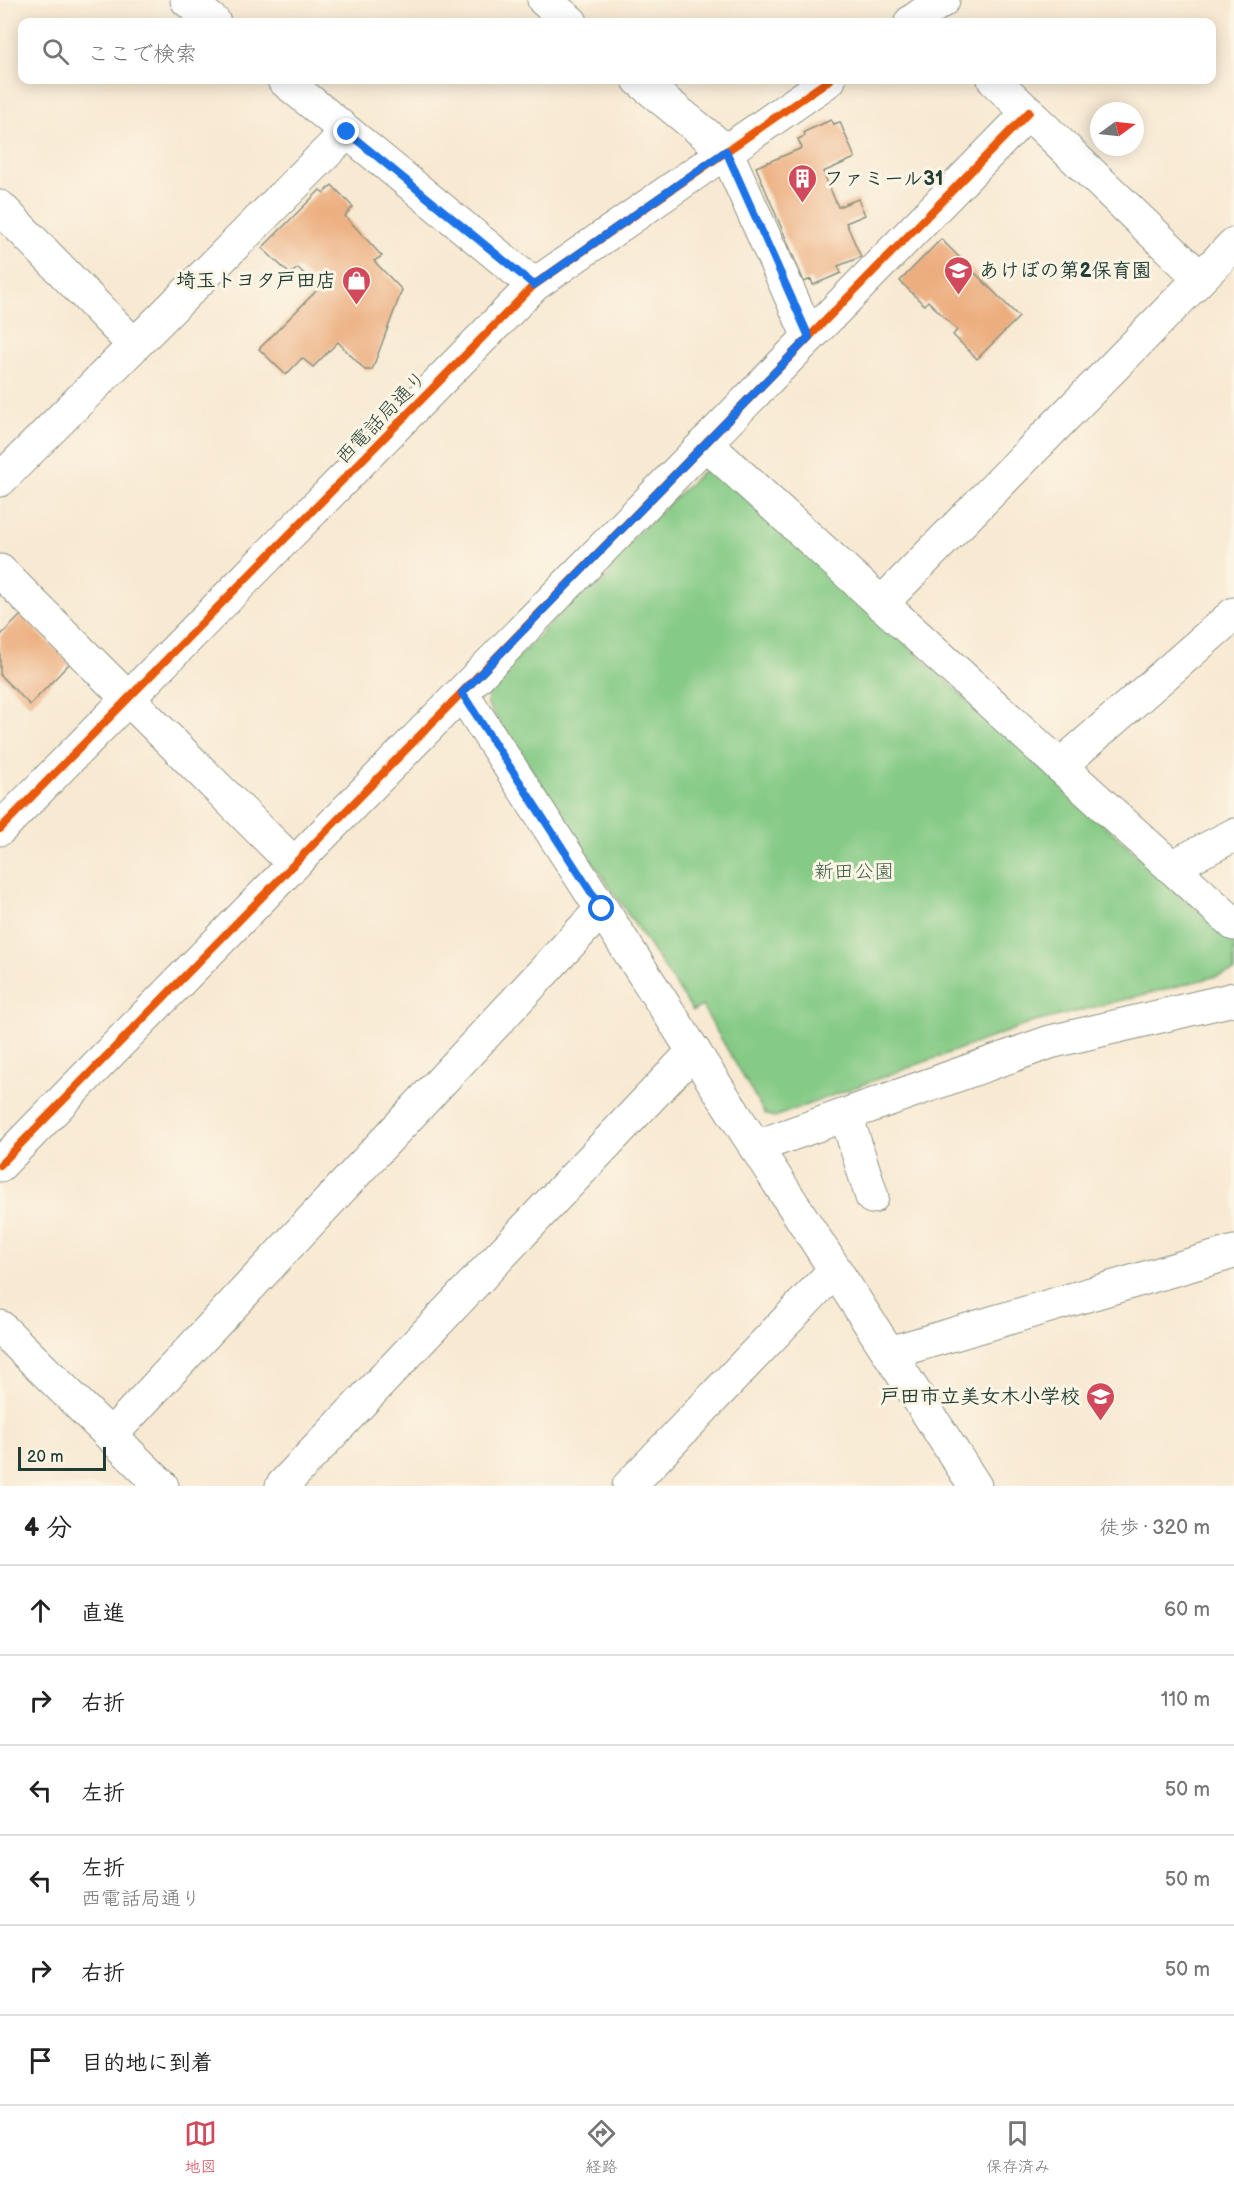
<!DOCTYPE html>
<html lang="ja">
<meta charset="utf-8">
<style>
body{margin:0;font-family:"Balsamiq Sans","Klee One",sans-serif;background:#f6f6f6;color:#222}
.compass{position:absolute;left:1090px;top:102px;width:54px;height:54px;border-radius:50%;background:#fff;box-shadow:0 3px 15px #0003;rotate:75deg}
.scale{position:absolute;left:18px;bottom:15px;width:88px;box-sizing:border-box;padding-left:6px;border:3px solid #1f3d34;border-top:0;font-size:16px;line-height:21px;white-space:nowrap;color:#1f3d34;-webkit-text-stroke:4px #fcf5e5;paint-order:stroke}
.stop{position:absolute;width:18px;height:18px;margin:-14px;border:4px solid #1a73e8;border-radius:50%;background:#fff}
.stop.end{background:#1a73e8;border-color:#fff;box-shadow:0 2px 6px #0008}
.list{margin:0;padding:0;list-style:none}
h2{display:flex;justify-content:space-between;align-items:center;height:78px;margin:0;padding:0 24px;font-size:26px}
h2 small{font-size:20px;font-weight:400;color:#767676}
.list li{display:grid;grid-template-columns:39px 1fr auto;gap:18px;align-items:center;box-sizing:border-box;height:90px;padding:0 24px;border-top:2px solid #e0e0e0}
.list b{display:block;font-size:22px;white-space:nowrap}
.list p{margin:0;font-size:20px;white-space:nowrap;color:#767676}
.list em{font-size:20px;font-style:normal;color:#767676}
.icon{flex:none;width:33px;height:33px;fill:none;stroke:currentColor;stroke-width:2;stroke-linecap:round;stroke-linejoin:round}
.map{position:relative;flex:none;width:1234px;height:1486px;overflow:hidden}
.search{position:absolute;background:#fff;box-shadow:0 3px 15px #0003;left:18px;right:18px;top:18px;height:66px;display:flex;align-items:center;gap:15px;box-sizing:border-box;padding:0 21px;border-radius:12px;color:#767676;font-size:22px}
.sheet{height:618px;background:#fff}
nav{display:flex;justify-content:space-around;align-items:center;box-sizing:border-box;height:84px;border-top:2px solid #e0e0e0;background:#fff;font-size:16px;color:#767676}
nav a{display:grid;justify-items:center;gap:3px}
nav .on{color:#d1495b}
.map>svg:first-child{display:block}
</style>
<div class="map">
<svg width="1234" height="1486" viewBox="0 0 1234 1486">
<rect width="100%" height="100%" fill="#fcf5e5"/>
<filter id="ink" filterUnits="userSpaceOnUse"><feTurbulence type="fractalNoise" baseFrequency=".0167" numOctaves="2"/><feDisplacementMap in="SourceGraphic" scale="12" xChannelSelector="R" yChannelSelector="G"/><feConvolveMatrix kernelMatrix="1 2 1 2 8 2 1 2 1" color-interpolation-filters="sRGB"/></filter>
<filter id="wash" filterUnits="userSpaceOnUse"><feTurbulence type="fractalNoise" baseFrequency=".008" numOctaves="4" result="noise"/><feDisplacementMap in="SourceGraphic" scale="24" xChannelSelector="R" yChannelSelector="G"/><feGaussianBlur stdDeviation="1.35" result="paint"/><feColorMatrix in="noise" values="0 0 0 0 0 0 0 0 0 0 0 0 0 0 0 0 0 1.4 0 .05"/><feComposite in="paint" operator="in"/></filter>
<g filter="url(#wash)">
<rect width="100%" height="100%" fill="#f8e9d2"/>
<!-- green -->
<polygon fill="#85ca85" stroke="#52845c" stroke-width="1.5" points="714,469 1234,943 1234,972 1031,1023 774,1117 765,1114 702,1006 693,1011 487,704 489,688 582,590 597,587 610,575 611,559 702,472"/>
<g id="blocks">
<!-- building -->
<g fill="#ecae7f">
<polygon points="831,120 834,124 840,122 855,158 823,172 838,207 858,199 865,215 846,223 861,257 838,266 841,273 813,285 811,279 804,282 756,167 802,148 798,139 805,136 804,132"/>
<polygon points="332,185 353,207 345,216 382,256 374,261 402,290 372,370 365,370 338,342 313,367 302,358 286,375 259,349 319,288 298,268 290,274 262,248 320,190 324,193"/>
<polygon points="941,239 1019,317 977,359 953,335 957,330 928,301 924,305 900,281"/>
<polygon points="21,615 70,663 30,705 0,675 0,636"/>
</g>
</g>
</g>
<g filter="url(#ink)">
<use href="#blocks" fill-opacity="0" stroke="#8c9383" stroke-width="1.5"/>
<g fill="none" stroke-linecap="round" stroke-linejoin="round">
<defs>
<g id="minor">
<polyline points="187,0 214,22"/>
<polyline points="544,0 571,22"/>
<polyline points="911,22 943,0"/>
<polyline points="284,80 534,285"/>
<polyline points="639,80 726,151 809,337"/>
<polyline points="994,80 1200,278"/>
<polyline points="0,207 133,344"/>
<polyline points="705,443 1234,924"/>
<polyline points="0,480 347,132"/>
<polyline points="0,571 294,864"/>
<polyline points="881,604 1234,244"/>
<polyline points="462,693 975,1486"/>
<polyline points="1060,766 1234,614"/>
<polyline points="0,829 534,285 829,80"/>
<polyline points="1171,867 1234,835"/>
<polyline points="846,1115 872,1197"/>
<polyline points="755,1147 1050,1042 1234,999"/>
<polyline points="0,1165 1029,112"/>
<polyline points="0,1327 162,1486"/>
<polyline points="889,1353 1234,1252"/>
<polyline points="111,1435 602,909"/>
<polyline points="282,1486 694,1051"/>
<polyline points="629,1486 835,1270"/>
</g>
</defs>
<!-- minor casing -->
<use href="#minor" stroke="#8c9383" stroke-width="35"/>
<!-- minor -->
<use href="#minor" stroke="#fff" stroke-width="33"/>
<defs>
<g id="cycleway">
<polyline points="0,829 534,285 829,80"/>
<polyline points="0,1165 1029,112"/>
</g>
</defs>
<!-- cycleway casing -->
<use href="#cycleway" stroke="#fcf5e5" stroke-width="11"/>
<!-- cycleway -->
<use href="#cycleway" stroke="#e8590c" stroke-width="8"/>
</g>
</g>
<g fill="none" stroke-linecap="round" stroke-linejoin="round" filter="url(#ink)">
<!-- route -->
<polyline stroke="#1a73e8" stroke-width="8" points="347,132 534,285 726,151 809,337 462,693 602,909"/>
</g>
<!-- icons -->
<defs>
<symbol id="building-pin" viewBox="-11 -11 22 30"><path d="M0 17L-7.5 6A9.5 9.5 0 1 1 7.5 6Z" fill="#d1495b" stroke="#fcf5e5"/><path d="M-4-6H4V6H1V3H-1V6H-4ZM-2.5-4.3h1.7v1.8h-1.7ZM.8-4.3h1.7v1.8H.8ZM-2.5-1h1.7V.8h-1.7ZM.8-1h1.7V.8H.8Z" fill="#fff"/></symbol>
<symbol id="school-pin" viewBox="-11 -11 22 30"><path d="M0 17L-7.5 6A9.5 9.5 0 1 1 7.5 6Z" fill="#d1495b" stroke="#fcf5e5"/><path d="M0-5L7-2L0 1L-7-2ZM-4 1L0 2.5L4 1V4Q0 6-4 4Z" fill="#fff"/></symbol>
<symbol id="shop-pin" viewBox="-11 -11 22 30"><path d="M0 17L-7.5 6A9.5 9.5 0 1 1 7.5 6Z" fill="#d1495b" stroke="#fcf5e5"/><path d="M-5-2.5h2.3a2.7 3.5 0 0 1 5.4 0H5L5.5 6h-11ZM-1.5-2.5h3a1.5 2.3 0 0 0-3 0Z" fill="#fff"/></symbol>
</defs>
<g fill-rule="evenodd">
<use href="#building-pin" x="786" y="162" width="33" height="45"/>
<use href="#school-pin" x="942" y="254" width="33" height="45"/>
<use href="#shop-pin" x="340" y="264" width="33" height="45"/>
<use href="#school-pin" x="1084" y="1380" width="33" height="45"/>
</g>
<g text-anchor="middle" stroke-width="6" stroke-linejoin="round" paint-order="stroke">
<!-- poi labels -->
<g font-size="20" font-weight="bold" fill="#1f3d34" stroke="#fcf5e5" text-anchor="start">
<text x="824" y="185">ファミール31</text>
<text x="979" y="277">あけぼの第2保育園</text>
<text x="336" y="287" text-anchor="end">埼玉トヨタ戸田店</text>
<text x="1080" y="1403" text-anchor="end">戸田市立美女木小学校</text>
</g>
<!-- street labels -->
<g font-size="20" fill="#1f3d34" stroke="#fcf5e5">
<text transform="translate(381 417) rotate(-46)" y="7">西電話局通り</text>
</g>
<!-- park labels -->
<g font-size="20" fill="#386048" stroke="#fcf5e5">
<text x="854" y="878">新田公園</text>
</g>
</g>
</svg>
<svg class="compass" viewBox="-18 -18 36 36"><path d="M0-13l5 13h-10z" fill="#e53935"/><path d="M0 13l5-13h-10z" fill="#767676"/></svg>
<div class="scale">20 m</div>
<div class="stop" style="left:602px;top:909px"></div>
<div class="stop end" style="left:347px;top:132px"></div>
<div class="search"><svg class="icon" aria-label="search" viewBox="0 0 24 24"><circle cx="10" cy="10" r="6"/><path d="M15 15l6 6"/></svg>ここで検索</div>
</div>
<section class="sheet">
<h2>4 分<small>徒歩 · 320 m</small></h2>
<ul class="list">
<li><svg class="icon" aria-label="ahead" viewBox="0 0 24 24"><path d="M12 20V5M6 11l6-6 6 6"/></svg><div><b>直進</b></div><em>60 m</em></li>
<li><svg class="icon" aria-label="right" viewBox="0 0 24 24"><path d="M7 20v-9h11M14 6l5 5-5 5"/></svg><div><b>右折</b></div><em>110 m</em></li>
<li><svg class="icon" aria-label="left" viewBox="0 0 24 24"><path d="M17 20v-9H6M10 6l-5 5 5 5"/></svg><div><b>左折</b></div><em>50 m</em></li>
<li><svg class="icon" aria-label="left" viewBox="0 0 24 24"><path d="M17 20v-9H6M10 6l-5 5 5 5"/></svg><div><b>左折</b><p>西電話局通り</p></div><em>50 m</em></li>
<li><svg class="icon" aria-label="right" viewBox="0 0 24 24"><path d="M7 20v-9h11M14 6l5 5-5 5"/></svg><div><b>右折</b></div><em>50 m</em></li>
<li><svg class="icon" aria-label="arrive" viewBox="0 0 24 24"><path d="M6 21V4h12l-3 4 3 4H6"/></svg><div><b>目的地に到着</b></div></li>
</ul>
</section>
<nav>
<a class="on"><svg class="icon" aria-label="map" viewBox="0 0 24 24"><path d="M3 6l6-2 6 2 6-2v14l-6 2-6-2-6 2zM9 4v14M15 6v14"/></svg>地図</a>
<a><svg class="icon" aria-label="directions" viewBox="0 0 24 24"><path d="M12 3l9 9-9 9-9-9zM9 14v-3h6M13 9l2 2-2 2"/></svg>経路</a>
<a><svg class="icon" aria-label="saved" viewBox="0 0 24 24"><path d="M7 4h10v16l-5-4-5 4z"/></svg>保存済み</a>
</nav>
